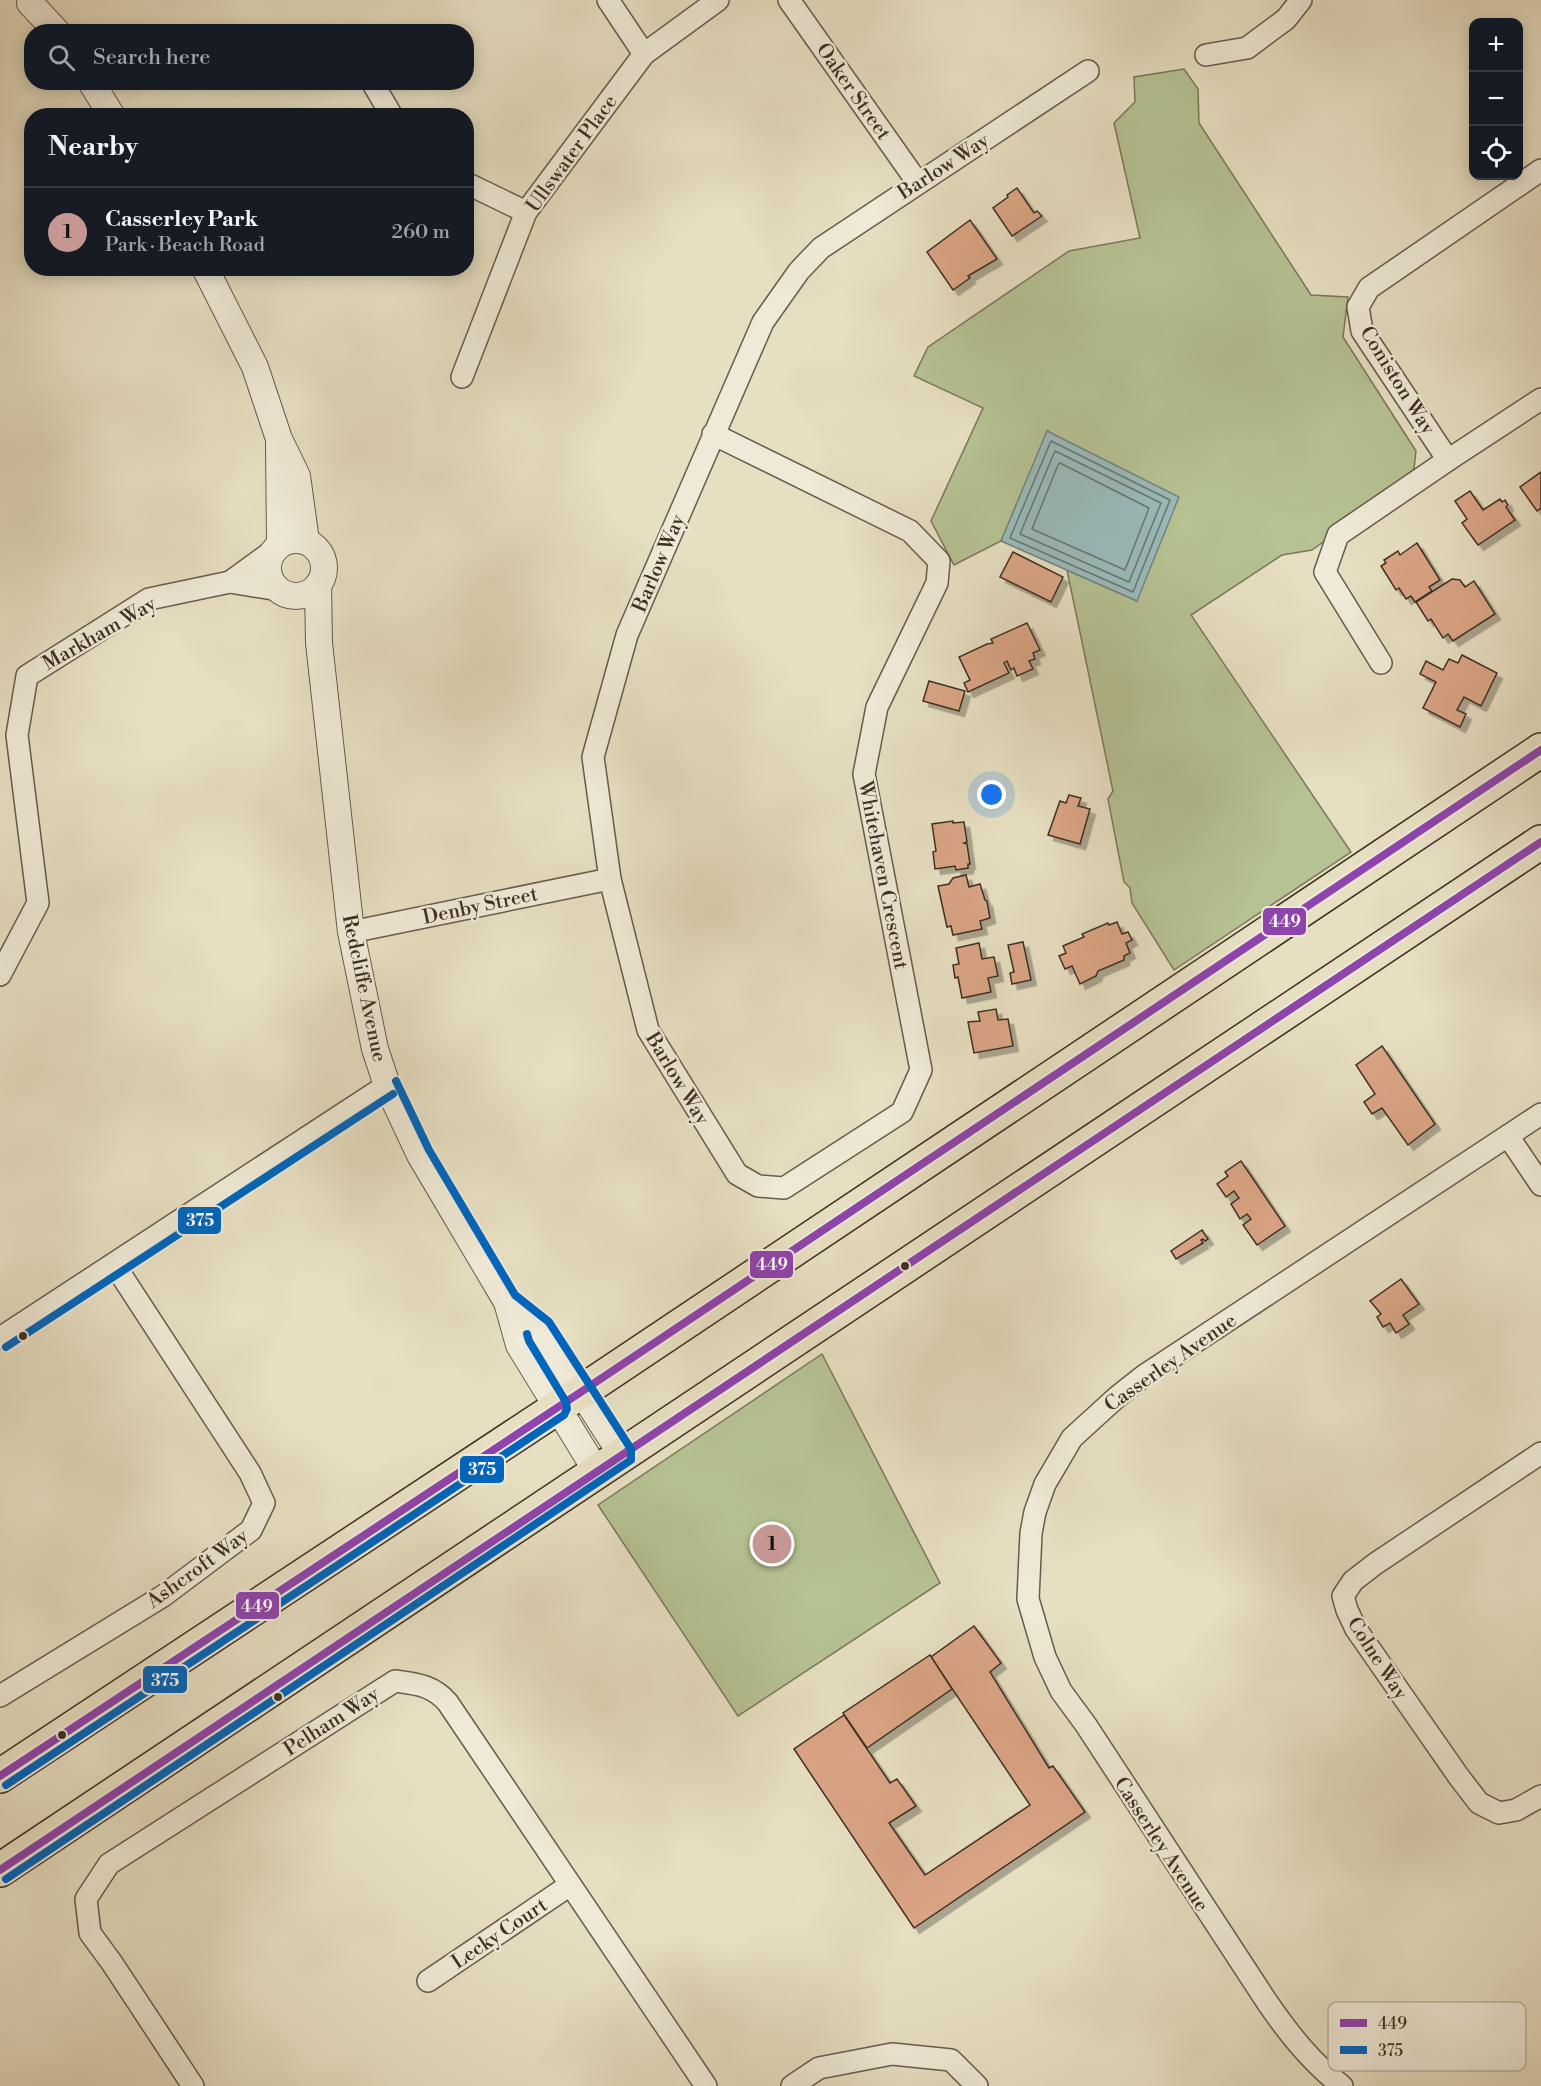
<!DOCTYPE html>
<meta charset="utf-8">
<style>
body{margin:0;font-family:"Libre Bodoni",serif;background:#20242c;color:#f1f3f6}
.controls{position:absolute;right:18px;top:18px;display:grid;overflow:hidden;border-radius:12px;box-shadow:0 3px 15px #0003}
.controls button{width:54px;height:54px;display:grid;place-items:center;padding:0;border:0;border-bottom:2px solid #363941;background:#171b24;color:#f1f3f6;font:30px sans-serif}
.you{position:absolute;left:992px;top:795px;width:21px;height:21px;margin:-15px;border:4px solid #fff;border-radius:50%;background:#1a73e8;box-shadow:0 0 0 9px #1a73e833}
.badge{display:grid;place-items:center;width:39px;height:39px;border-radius:50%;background:#c59692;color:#111;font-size:20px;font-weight:700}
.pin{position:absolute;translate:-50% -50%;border:3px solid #fff;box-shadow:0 2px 6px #0006}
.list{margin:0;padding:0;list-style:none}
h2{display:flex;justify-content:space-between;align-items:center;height:78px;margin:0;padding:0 24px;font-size:26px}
h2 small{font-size:20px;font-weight:400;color:#9ea1a6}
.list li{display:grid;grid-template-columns:39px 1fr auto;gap:18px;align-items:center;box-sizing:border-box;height:90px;padding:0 24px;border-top:2px solid #363941}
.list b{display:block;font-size:22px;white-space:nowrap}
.list p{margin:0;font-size:20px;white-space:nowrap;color:#9ea1a6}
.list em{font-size:20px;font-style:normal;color:#9ea1a6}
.icon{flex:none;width:33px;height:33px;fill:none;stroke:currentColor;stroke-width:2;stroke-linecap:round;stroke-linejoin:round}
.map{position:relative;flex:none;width:1541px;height:2086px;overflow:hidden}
.search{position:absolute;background:#171b24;box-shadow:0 3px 15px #0003;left:24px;top:24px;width:450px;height:66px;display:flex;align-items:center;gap:15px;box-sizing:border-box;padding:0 21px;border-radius:24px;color:#9ea1a6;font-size:22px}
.panel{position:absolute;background:#171b24;box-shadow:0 3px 15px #0003;left:24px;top:108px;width:450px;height:168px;border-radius:24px}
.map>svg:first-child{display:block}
</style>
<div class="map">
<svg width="1541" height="2086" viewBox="0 0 1541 2086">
<defs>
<filter id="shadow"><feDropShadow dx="5.5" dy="5.5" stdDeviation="0" flood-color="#0004"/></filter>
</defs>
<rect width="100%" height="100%" fill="#e7dfc2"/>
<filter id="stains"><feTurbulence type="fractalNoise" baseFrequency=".00333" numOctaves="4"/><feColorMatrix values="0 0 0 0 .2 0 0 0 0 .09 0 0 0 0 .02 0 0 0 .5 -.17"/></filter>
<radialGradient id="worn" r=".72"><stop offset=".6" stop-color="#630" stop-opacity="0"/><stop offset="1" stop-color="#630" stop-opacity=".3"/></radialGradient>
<!-- green -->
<g fill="#b6c293" stroke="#7a785c" stroke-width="1.5">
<polygon points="1184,69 1198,89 1199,123 1311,295 1348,297 1343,337 1416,451 1413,477 1312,550 1282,555 1191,615 1351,852 1174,970 1132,903 1130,888 1124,882 1108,799 1113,791 1067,570 1137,601 1048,431 1001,541 954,565 931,521 983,408 914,376 928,347 1069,251 1140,238 1114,123 1135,102 1134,77"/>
<polygon points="822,1354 940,1583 738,1716 598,1505"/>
</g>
<!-- water -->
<polygon fill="#9bb" stroke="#75837f" stroke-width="1.5" points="1047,431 1179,497 1137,601 1001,541"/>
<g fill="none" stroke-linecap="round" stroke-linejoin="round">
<!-- shore -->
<g stroke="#6c7570" stroke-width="1.5">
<polygon points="1051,441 1170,500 1133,592 1010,538"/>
<polygon points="1055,451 1161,503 1129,582 1020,534"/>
<polygon points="1060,463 1149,508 1125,570 1032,529 1058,465"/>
</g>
</g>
<!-- building -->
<g fill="#dba585" stroke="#3e2f24" stroke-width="1.5" filter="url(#shadow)">
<polygon points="1017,188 1034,213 1037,211 1042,216 1012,236 993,208 1008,197 1007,195"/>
<polygon points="970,220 997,259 968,276 970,278 953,290 927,252"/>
<polygon points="1541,472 1541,508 1537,511 1520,487"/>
<polygon points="1470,491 1483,510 1500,499 1502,502 1505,500 1508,505 1506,507 1515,520 1478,545 1462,523 1467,519 1455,501"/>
<polygon points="1417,543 1440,580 1429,587 1432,591 1415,602 1411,596 1406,599 1399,588 1396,590 1381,566 1386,563 1384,560 1398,551 1400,555"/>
<polygon points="1013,552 1063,577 1051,602 1000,577"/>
<polygon points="1452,579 1460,580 1465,587 1474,581 1495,614 1453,641 1448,634 1443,638 1431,619 1428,621 1416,602"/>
<polygon points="1027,623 1040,650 1033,653 1035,659 1029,661 1033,669 1017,676 1014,668 1011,670 1007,661 1004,663 1009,673 968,692 964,683 970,680 959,657 987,644 993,643 991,639"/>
<polygon points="1462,655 1497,673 1481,706 1464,697 1457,710 1466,714 1460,727 1423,708 1436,682 1420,674 1426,661 1443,670 1449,659 1458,663"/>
<polygon points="929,681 965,691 959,711 923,701"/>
<polygon points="1069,795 1081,798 1078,806 1090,809 1080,844 1048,835 1060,801 1066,803"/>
<polygon points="953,821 953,823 964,822 967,842 964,843 967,844 970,864 968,864 968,868 956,870 955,866 935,869 933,852 936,851 932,824"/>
<polygon points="966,875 969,887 980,884 985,900 987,901 990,918 980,921 982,929 953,935 951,926 947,927 938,886 949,884 953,878"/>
<polygon points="1117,922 1122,934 1128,932 1132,940 1126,943 1130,953 1124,956 1124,960 1098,971 1096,976 1080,984 1072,966 1065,969 1059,956 1066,953 1063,946 1084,937 1082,934 1108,923 1109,925"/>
<polygon points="1023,942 1031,980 1012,984 1010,973 1014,972 1008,945"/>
<polygon points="979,943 982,959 994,957 998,976 988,978 991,992 962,998 958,977 955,978 953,965 959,964 956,948"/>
<polygon points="996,1009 998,1020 1008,1019 1013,1046 974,1053 968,1022 980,1021 978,1012"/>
<polygon points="1382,1046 1435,1124 1408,1145 1382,1108 1372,1114 1364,1102 1375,1094 1356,1065"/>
<polygon points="1241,1161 1285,1226 1257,1245 1243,1225 1251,1219 1247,1214 1240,1219 1231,1204 1239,1198 1234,1191 1226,1197 1217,1184 1228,1176 1225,1172"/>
<polygon points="1202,1230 1208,1239 1205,1241 1203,1239 1201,1240 1203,1243 1176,1259 1171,1251"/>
<polygon points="1401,1279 1419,1304 1403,1315 1409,1324 1396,1333 1390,1323 1383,1327 1377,1317 1381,1314 1370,1301"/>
<polygon points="974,1626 1001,1663 990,1672 1049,1768 1053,1766 1085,1812 914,1928 794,1749 844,1715 890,1783 897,1779 916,1806 889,1823 925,1875 1030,1805 931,1657"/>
<polygon points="930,1655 952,1689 867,1748 843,1713"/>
</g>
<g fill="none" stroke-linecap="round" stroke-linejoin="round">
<defs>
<g id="minor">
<polyline points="608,0 644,54"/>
<polyline points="789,0 918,183"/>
<polyline points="1206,55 1247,48 1286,19 1301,0"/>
<polyline points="372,82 392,116"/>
<polyline points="1541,170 1369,288 1358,307 1362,331 1448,460 1541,399"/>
<polyline points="466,183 526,212"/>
<polyline points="462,377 526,212 644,54 718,0"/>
<polyline points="713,434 910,531 939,561 937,583 877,707 864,774 921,1070 902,1112 784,1188 758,1186 737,1174 648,1030 610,879 593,757 627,635 763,322 799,271 821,248 1088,71"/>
<polyline points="230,582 274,550"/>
<polyline points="1381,663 1325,572 1338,535 1448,460"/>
<polyline points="351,932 610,879"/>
<polyline points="0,975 38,903 17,735 27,676 149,599 230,582 279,590"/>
<polyline points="1508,1136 1541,1185"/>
<polyline points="0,1338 387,1085"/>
<polyline points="1541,1453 1375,1564 1353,1581 1343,1596 1347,1610 1356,1629 1459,1777 1479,1803 1499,1813 1516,1810 1541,1796"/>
<polyline points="0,1696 163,1596 251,1530 264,1503 250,1473 114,1264"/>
<polyline points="428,1981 570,1885"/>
<path d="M193,2086l-81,-123 -22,-30 -4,-34 23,-35 286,-183c21,3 38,4 53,22l258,383"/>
<polyline points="792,2086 819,2068 892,2054 951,2060 977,2086"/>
<path d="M1342,2086c-31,-24 -53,-52 -75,-84l-181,-277 -25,-34 -16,-34 -17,-58 3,-66 4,-21 10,-28 27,-46 45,-41 28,-22 396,-261"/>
</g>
<g id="tertiary">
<polyline points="30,3 57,32"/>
<polyline points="91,82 112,116"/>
<polyline points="205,268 255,367 279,439 297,476 306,541"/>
<polyline points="279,443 280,544"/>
<circle cx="296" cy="568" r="28"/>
<polyline points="318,585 319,643 351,932 375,1049 387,1085 420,1155 507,1302 519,1345 597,1472"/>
<polyline points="507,1302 541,1329 622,1455"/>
</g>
<g id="primary">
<polyline points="0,1776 581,1392 1541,750"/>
<polyline points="0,1870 1541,842"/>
</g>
</defs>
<!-- minor casing -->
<use href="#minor" stroke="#685b4c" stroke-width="24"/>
<!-- tertiary casing -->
<use href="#tertiary" stroke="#685b4c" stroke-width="28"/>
<!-- primary casing -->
<use href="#primary" stroke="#3e2f24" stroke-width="36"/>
<!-- minor -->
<use href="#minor" stroke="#efead7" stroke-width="21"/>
<!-- tertiary -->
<use href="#tertiary" stroke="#efead7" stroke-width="26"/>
<!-- primary -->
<use href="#primary" stroke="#e7dfc2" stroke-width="33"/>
<defs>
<g id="bus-1">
<polyline points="0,1776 581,1392 1541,750"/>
<polyline points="0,1870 1541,842"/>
</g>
<g id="bus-2">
<polyline points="6,1347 393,1094"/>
<polyline points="6,1785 564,1415 567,1409 566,1402 529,1341 527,1334"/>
<polyline points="6,1879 631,1460 631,1449 549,1322 515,1295 429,1150 396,1081"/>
</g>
</defs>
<!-- bus-1 casing -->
<use href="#bus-1" stroke="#efead7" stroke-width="12"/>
<!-- bus-2 casing -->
<use href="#bus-2" stroke="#efead7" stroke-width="12"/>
<!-- bus-1 -->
<use href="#bus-1" stroke="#8e44ad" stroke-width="8"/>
<!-- bus-2 -->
<use href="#bus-2" stroke="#0065bd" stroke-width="8"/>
</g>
<!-- markers -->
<g fill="#3e2f24" stroke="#efead7" stroke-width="2">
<circle cx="905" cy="1266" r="5"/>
<circle cx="23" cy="1336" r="5"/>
<circle cx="278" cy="1697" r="5"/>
<circle cx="62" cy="1735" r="5"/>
</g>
<g text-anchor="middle" stroke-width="5" stroke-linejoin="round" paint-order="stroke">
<!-- street labels -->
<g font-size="20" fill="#3e2f24" stroke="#efead7">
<text transform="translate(854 91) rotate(55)" y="7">Oaker Street</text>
<text transform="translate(571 153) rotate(-54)" y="7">Ullswater Place</text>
<text transform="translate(943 166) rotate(-33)" y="7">Barlow Way</text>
<text transform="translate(1398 380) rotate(58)" y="7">Coniston Way</text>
<text transform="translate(658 563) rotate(-67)" y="7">Barlow Way</text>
<text transform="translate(99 633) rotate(-30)" y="7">Markham Way</text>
<text transform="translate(884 875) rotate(79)" y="7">Whitehaven Crescent</text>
<text transform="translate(480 905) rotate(-12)" y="7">Denby Street</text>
<text transform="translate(365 988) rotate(78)" y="7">Redcliffe Avenue</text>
<text transform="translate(678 1078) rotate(59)" y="7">Barlow Way</text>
<text transform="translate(1170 1362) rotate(-35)" y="7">Casserley Avenue</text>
<text transform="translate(197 1568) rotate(-36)" y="7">Ashcroft Way</text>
<text transform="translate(1378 1658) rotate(57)" y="7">Colne Way</text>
<text transform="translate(331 1721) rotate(-33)" y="7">Pelham Way</text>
<text transform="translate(1162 1844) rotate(57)" y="7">Casserley Avenue</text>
<text transform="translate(499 1933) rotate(-34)" y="7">Lecky Court</text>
</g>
</g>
<!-- legend -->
<rect x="1328" y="2002" width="198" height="69" rx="9" fill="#efead7" stroke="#bab2a1" stroke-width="1.5"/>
<rect x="1340" y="2019" width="27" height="8" fill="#8e44ad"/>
<rect x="1340" y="2046" width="27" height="8" fill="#0065bd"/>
<g font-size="16" fill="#3e2f24">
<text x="1378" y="2029">449</text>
<text x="1378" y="2056">375</text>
</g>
<g stroke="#efead7" stroke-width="2">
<rect x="1262" y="907" width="45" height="29" rx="6" fill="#8e44ad"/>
<rect x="177" y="1206" width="45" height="29" rx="6" fill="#0065bd"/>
<rect x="749" y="1250" width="45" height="29" rx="6" fill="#8e44ad"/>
<rect x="459" y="1455" width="46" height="29" rx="6" fill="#0065bd"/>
<rect x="235" y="1591" width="45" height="29" rx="6" fill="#8e44ad"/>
<rect x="142" y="1665" width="46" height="29" rx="6" fill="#0065bd"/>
</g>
<g font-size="16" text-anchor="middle" font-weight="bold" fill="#fff">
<text x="1285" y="927">449</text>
<text x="200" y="1226">375</text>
<text x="772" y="1270">449</text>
<text x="482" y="1475">375</text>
<text x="257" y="1612">449</text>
<text x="165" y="1686">375</text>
</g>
<rect width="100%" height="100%" filter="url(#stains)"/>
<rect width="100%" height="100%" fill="url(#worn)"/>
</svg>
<div class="controls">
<button>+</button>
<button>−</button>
<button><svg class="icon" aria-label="locate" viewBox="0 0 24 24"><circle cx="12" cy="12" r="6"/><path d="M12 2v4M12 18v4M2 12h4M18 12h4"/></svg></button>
</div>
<div class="you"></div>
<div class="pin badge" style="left:772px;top:1544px">1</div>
<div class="search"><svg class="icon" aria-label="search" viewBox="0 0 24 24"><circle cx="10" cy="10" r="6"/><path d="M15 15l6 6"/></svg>Search here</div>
<section class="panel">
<h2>Nearby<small></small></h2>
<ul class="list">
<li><span class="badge">1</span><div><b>Casserley Park</b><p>Park · Beach Road</p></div><em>260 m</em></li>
</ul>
</section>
</div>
